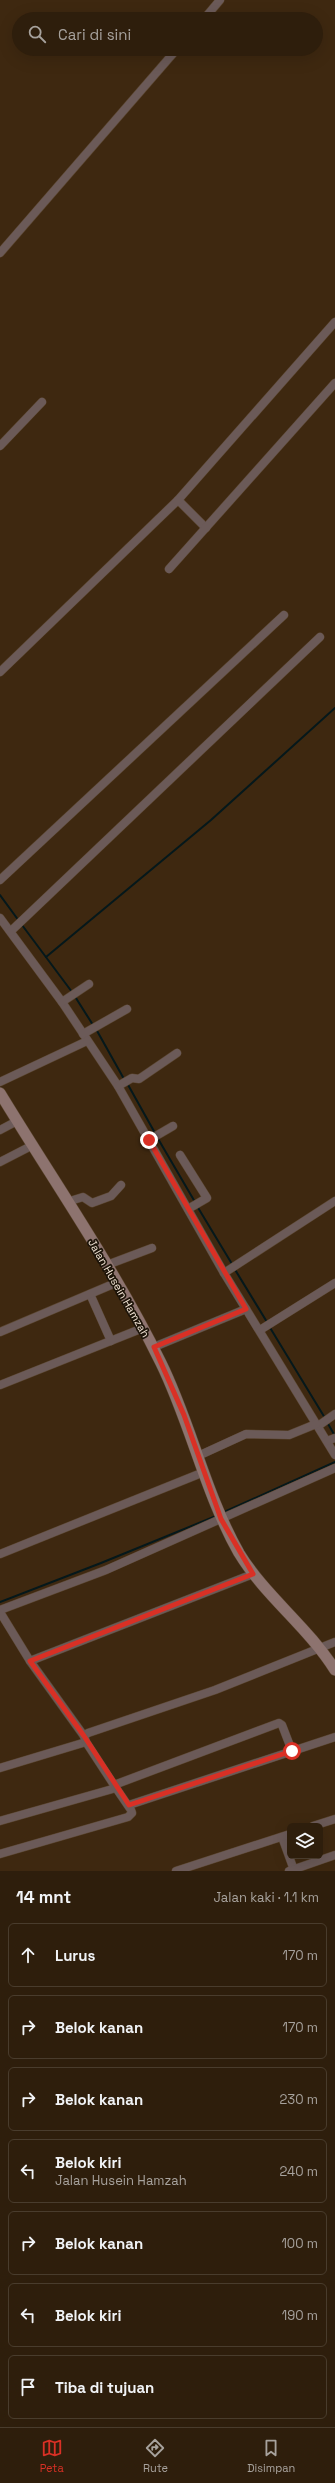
<!DOCTYPE html>
<html lang="id">
<meta charset="utf-8">
<style>
body{margin:0;font-family:"Space Grotesk",sans-serif;background:#362715;color:#f1f3f6}
.controls{position:absolute;right:12px;bottom:12px;display:grid;overflow:hidden;border-radius:6px;box-shadow:0 4px 16px #0002}
.controls button{width:36px;height:36px;display:grid;place-items:center;padding:0;border:0;border-bottom:1px solid #493c2d;background:#2e1e0c;color:#f1f3f6;font:20px sans-serif}
.stop{position:absolute;width:12px;height:12px;margin:-9px;border:3px solid #d93025;border-radius:50%;background:#fff}
.stop.end{background:#d93025;border-color:#fff;box-shadow:0 1px 4px #0008}
.list{margin:0;padding:0;list-style:none}
h2{display:flex;justify-content:space-between;align-items:center;height:52px;margin:0;padding:0 16px;font-size:17px}
h2 small{font-size:13px;font-weight:400;color:#a7a29d}
.list li{display:grid;grid-template-columns:26px 1fr auto;gap:12px;align-items:center;box-sizing:border-box;height:64px;margin:0 8px 8px;padding:0 8px;border:1px solid #493c2d;border-radius:6px}
.list b{display:block;font-size:15px;white-space:nowrap}
.list p{margin:0;font-size:13px;white-space:nowrap;color:#a7a29d}
.list em{font-size:13px;font-style:normal;color:#a7a29d}
.icon{flex:none;width:22px;height:22px;fill:none;stroke:currentColor;stroke-width:2;stroke-linecap:round;stroke-linejoin:round}
.map{position:relative;flex:none;width:335px;height:1871px;overflow:hidden}
.search{position:absolute;background:#2e1e0c;box-shadow:0 4px 16px #0002;left:12px;right:12px;top:12px;height:44px;display:flex;align-items:center;gap:10px;box-sizing:border-box;padding:0 14px;border-radius:22px;color:#a7a29d;font-size:15px}
.sheet{height:556px;background:#2e1e0c}
nav{display:flex;justify-content:space-around;align-items:center;box-sizing:border-box;height:56px;border-top:1px solid #493c2d;background:#2e1e0c;font-size:11px;color:#a7a29d}
nav a{display:grid;justify-items:center;gap:2px}
nav .on{color:#d93025}
.map>svg:first-child{display:block}
</style>
<div class="map">
<svg width="335" height="1871" viewBox="0 0 335 1871">
<rect width="100%" height="100%" fill="#3e2810"/>
<g fill="none" stroke-linecap="round" stroke-linejoin="round">
<!-- stream -->
<g stroke="#05181b" stroke-width="2">
<polyline points="0,895 19,921"/>
<polyline points="22,925 72,992"/>
<polyline points="46,957 211,820 335,708"/>
<polyline points="74,995 93,1025"/>
<polyline points="96,1029 124,1079"/>
<polyline points="127,1083 155,1133"/>
<polyline points="157,1137 195,1202"/>
<polyline points="197,1206 232,1264"/>
<polyline points="234,1268 267,1322"/>
<polyline points="269,1326 325,1418"/>
<polyline points="327,1422 335,1436"/>
<polyline points="224,1512 335,1462"/>
<polyline points="0,1602 101,1563 216,1516"/>
</g>
<defs>
<g id="street">
<polyline points="204,19 220,0"/>
<polyline points="0,253 177,49"/>
<polyline points="0,446 42,402"/>
<polyline points="178,500 206,528"/>
<polyline points="169,569 335,383"/>
<polyline points="0,672 178,500 335,322"/>
<polyline points="0,880 284,615"/>
<polyline points="0,918 62,1002 118,1086 224,1273 335,1455"/>
<polyline points="11,931 320,637"/>
<polyline points="62,1002 89,984"/>
<polyline points="83,1034 127,1009"/>
<polyline points="0,1082 87,1041"/>
<polyline points="118,1086 132,1078 139,1079 177,1053"/>
<polyline points="0,1130 17,1121"/>
<polyline points="149,1140 173,1126"/>
<polyline points="180,1155 207,1198 188,1209"/>
<polyline points="0,1162 33,1145"/>
<polyline points="67,1202 83,1197 92,1203 111,1196 121,1185"/>
<polyline points="107,1265 152,1248"/>
<polyline points="224,1273 335,1201"/>
<polyline points="90,1294 111,1341"/>
<polyline points="260,1330 335,1283"/>
<polyline points="0,1332 118,1282"/>
<polyline points="154,1347 246,1309"/>
<polyline points="0,1385 143,1328"/>
<polyline points="318,1426 335,1414"/>
<polyline points="327,1441 335,1438"/>
<polyline points="198,1456 246,1434 289,1435 316,1424"/>
<polyline points="0,1554 204,1472"/>
<polyline points="0,1610 106,1570 335,1468"/>
<polyline points="0,1612 30,1661"/>
<polyline points="84,1736 30,1661 253,1574"/>
<polyline points="0,1768 86,1742"/>
<polyline points="114,1785 279,1723 282,1725 292,1751"/>
<polyline points="129,1805 335,1737"/>
<polyline points="0,1821 116,1788 86,1742 84,1736 88,1733 215,1690 335,1642"/>
<polyline points="313,1826 335,1819"/>
<polyline points="282,1837 294,1870"/>
<polyline points="0,1854 128,1817 132,1813 131,1810 116,1788"/>
<polyline points="176,1871 290,1834"/>
<polyline points="289,1871 335,1855"/>
</g>
<path id="secondary" d="M0,1093c54,89 115,176 161,270 30,61 44,130 78,190 26,43 69,74 96,117"/>
</defs>
<!-- street casing -->
<use href="#street" stroke="#5b4630" stroke-width="9"/>
<!-- secondary casing -->
<use href="#secondary" stroke="#5b4630" stroke-width="12"/>
<!-- street -->
<use href="#street" stroke="#6b5a58" stroke-width="8"/>
<!-- secondary -->
<use href="#secondary" stroke="#8d736f" stroke-width="11"/>
</g>
<g fill="none" stroke-linecap="round" stroke-linejoin="round">
<!-- route -->
<polyline stroke="#d93025" stroke-width="5" points="149,1140 246,1309 154,1347 184,1415 221,1519 253,1574 30,1661 84,1736 129,1805 292,1751"/>
</g>
<g text-anchor="middle" stroke-width="3.5" stroke-linejoin="round" paint-order="stroke">
<!-- street labels -->
<g font-size="11" fill="#f3e5d6" stroke="#1d1409">
<text transform="translate(119 1288) rotate(60)" y="4">Jalan Husein Hamzah</text>
</g>
</g>
</svg>
<div class="controls">
<button><svg class="icon" aria-label="layers" viewBox="0 0 24 24"><path d="M12 4l9 5-9 5-9-5zM3 14l9 5 9-5"/></svg></button>
</div>
<div class="stop" style="left:292px;top:1751px"></div>
<div class="stop end" style="left:149px;top:1140px"></div>
<div class="search"><svg class="icon" aria-label="search" viewBox="0 0 24 24"><circle cx="10" cy="10" r="6"/><path d="M15 15l6 6"/></svg>Cari di sini</div>
</div>
<section class="sheet">
<h2>14 mnt<small>Jalan kaki · 1.1 km</small></h2>
<ul class="list">
<li><svg class="icon" aria-label="ahead" viewBox="0 0 24 24"><path d="M12 20V5M6 11l6-6 6 6"/></svg><div><b>Lurus</b></div><em>170 m</em></li>
<li><svg class="icon" aria-label="right" viewBox="0 0 24 24"><path d="M7 20v-9h11M14 6l5 5-5 5"/></svg><div><b>Belok kanan</b></div><em>170 m</em></li>
<li><svg class="icon" aria-label="right" viewBox="0 0 24 24"><path d="M7 20v-9h11M14 6l5 5-5 5"/></svg><div><b>Belok kanan</b></div><em>230 m</em></li>
<li><svg class="icon" aria-label="left" viewBox="0 0 24 24"><path d="M17 20v-9H6M10 6l-5 5 5 5"/></svg><div><b>Belok kiri</b><p>Jalan Husein Hamzah</p></div><em>240 m</em></li>
<li><svg class="icon" aria-label="right" viewBox="0 0 24 24"><path d="M7 20v-9h11M14 6l5 5-5 5"/></svg><div><b>Belok kanan</b></div><em>100 m</em></li>
<li><svg class="icon" aria-label="left" viewBox="0 0 24 24"><path d="M17 20v-9H6M10 6l-5 5 5 5"/></svg><div><b>Belok kiri</b></div><em>190 m</em></li>
<li><svg class="icon" aria-label="arrive" viewBox="0 0 24 24"><path d="M6 21V4h12l-3 4 3 4H6"/></svg><div><b>Tiba di tujuan</b></div></li>
</ul>
</section>
<nav>
<a class="on"><svg class="icon" aria-label="map" viewBox="0 0 24 24"><path d="M3 6l6-2 6 2 6-2v14l-6 2-6-2-6 2zM9 4v14M15 6v14"/></svg>Peta</a>
<a><svg class="icon" aria-label="directions" viewBox="0 0 24 24"><path d="M12 3l9 9-9 9-9-9zM9 14v-3h6M13 9l2 2-2 2"/></svg>Rute</a>
<a><svg class="icon" aria-label="saved" viewBox="0 0 24 24"><path d="M7 4h10v16l-5-4-5 4z"/></svg>Disimpan</a>
</nav>
